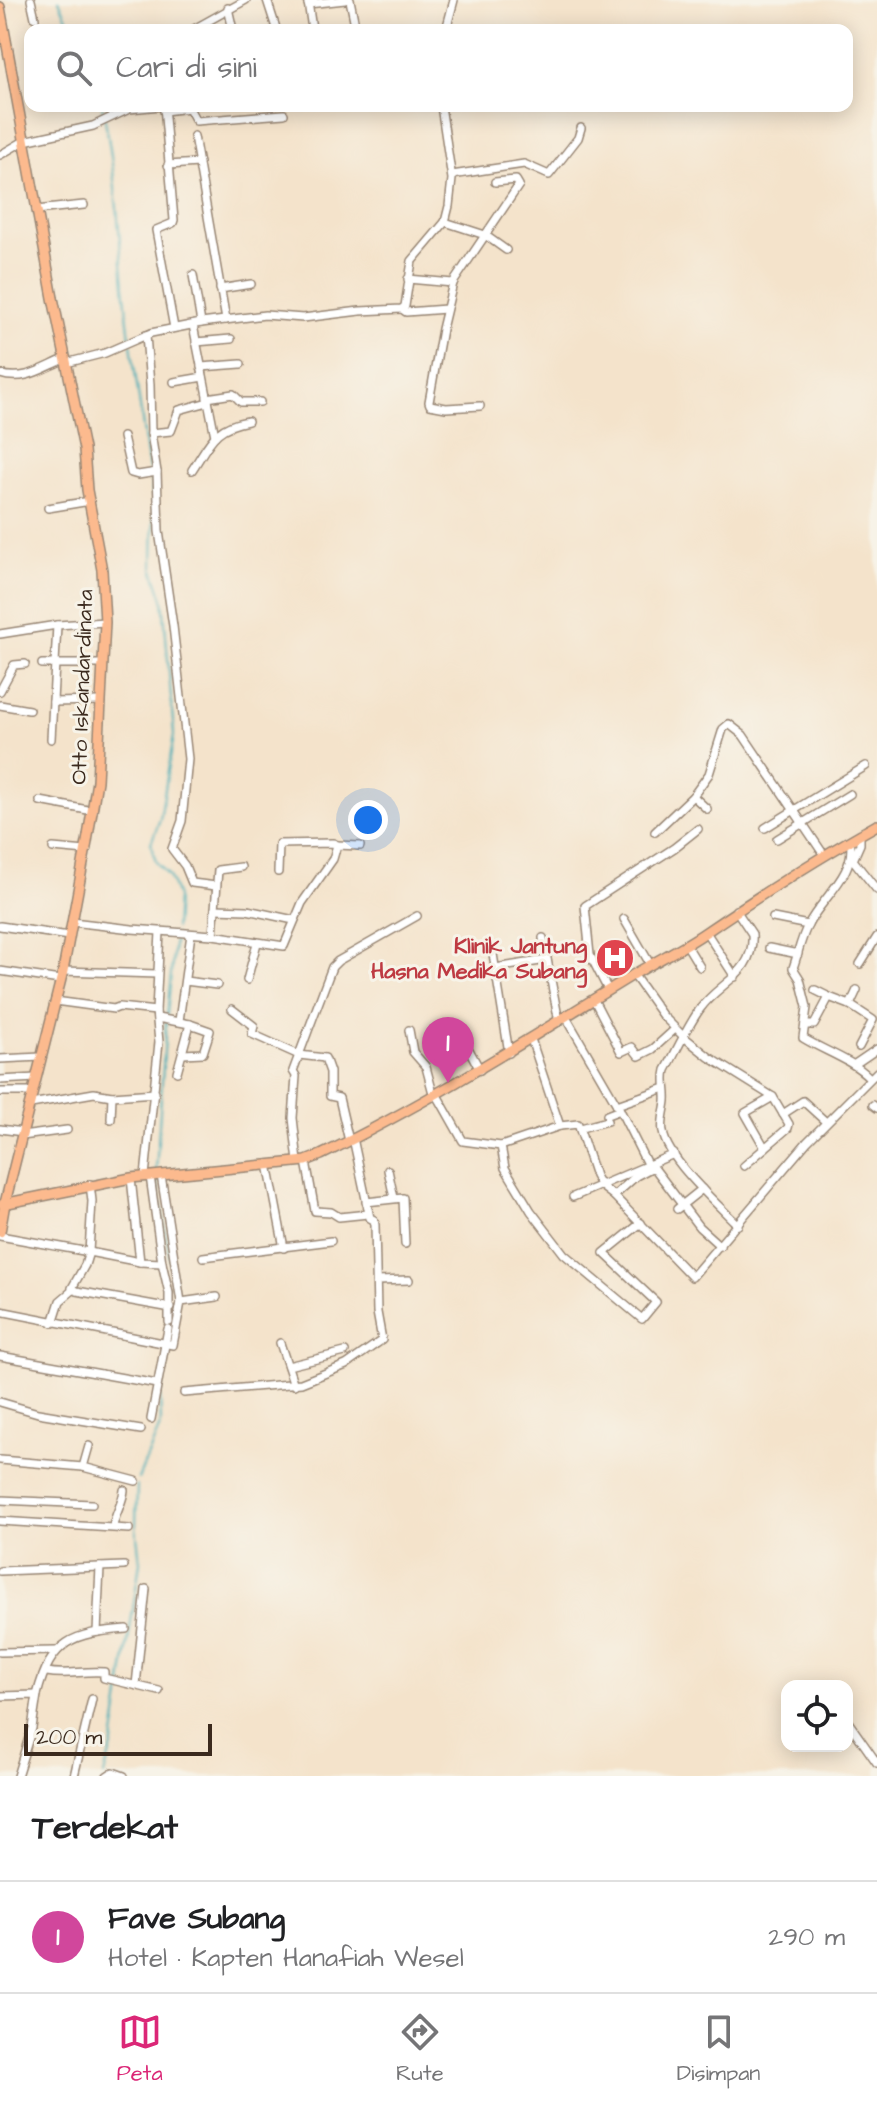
<!DOCTYPE html>
<html lang="id">
<meta charset="utf-8">
<style>
body{margin:0;font-family:"Architects Daughter",sans-serif;background:#f6f6f6;color:#202124}
.controls{position:absolute;right:24px;bottom:24px;display:grid;overflow:hidden;border-radius:16px;box-shadow:0 4px 20px #0003}
.controls button{width:72px;height:72px;display:grid;place-items:center;padding:0;border:0;border-bottom:2px solid #e0e0e0;background:#fff;color:#202124;font:40px sans-serif}
.scale{position:absolute;left:24px;bottom:20px;width:188px;box-sizing:border-box;padding-left:8px;border:4px solid #3b2a1e;border-top:0;font-size:22px;line-height:28px;white-space:nowrap;color:#3b2a1e;-webkit-text-stroke:6px #f7f3e8;paint-order:stroke}
.you{position:absolute;left:368px;top:820px;width:28px;height:28px;margin:-20px;border:6px solid #fff;border-radius:50%;background:#1a73e8;box-shadow:0 0 0 12px #1a73e833}
.badge{display:grid;place-items:center;width:52px;height:52px;border-radius:50%;background:#db2777;color:#fff;font-size:26px;font-weight:700}
.pin{position:absolute;translate:-50% -66px;filter:drop-shadow(0 2px 4px #0008)}
.pin::after{content:'';position:absolute;top:42px;width:28px;height:24px;background:inherit;clip-path:polygon(0 0,100% 0,50% 100%)}
.list{margin:0;padding:0;list-style:none}
h2{display:flex;justify-content:space-between;align-items:center;height:104px;margin:0;padding:0 32px;font-size:34px}
h2 small{font-size:26px;font-weight:400;color:#757577}
.list li{display:grid;grid-template-columns:52px 1fr auto;gap:24px;align-items:center;box-sizing:border-box;height:112px;padding:0 32px;border-top:2px solid #e0e0e0}
.list b{display:block;font-size:30px;white-space:nowrap}
.list p{margin:0;font-size:26px;white-space:nowrap;color:#757577}
.list em{font-size:26px;font-style:normal;color:#757577}
.icon{flex:none;width:44px;height:44px;fill:none;stroke:currentColor;stroke-width:2;stroke-linecap:round;stroke-linejoin:round}
.map{position:relative;flex:none;width:877px;height:1776px;overflow:hidden}
.search{position:absolute;background:#fff;box-shadow:0 4px 20px #0003;left:24px;right:24px;top:24px;height:88px;display:flex;align-items:center;gap:20px;box-sizing:border-box;padding:0 28px;border-radius:16px;color:#757577;font-size:30px}
.sheet{height:216px;background:#fff}
nav{display:flex;justify-content:space-around;align-items:center;box-sizing:border-box;height:112px;border-top:2px solid #e0e0e0;background:#fff;font-size:22px;color:#757577}
nav a{display:grid;justify-items:center;gap:4px}
nav .on{color:#db2777}
.map>svg:first-child{display:block}
</style>
<div class="map">
<svg width="877" height="1776" viewBox="0 0 877 1776">
<rect width="100%" height="100%" fill="#f7f3e8"/>
<filter id="ink" filterUnits="userSpaceOnUse"><feTurbulence type="fractalNoise" baseFrequency=".0125" numOctaves="2"/><feDisplacementMap in="SourceGraphic" scale="16" xChannelSelector="R" yChannelSelector="G"/><feConvolveMatrix kernelMatrix="1 2 1 2 8 2 1 2 1" color-interpolation-filters="sRGB"/></filter>
<filter id="wash" filterUnits="userSpaceOnUse"><feTurbulence type="fractalNoise" baseFrequency=".006" numOctaves="4" result="noise"/><feDisplacementMap in="SourceGraphic" scale="32" xChannelSelector="R" yChannelSelector="G"/><feGaussianBlur stdDeviation="1.8" result="paint"/><feColorMatrix in="noise" values="0 0 0 0 0 0 0 0 0 0 0 0 0 0 0 0 0 1.4 0 .05"/><feComposite in="paint" operator="in"/></filter>
<g filter="url(#wash)">
<rect width="100%" height="100%" fill="#f4e3cb"/>
<g fill="none" stroke-linecap="round" stroke-linejoin="round">
<!-- stream -->
<g stroke="#3bacb7" stroke-width="2">
<polyline points="59,0 72,30"/>
<path d="M102,106c17,76 17,154 28,231"/>
<polyline points="131,344 154,504 153,569 163,599 174,735 160,819 151,843 156,862 169,876 177,897 175,928"/>
<polyline points="167,1015 175,934"/>
<polyline points="156,1171 166,1022"/>
<polyline points="156,1177 176,1293 176,1309"/>
<polyline points="138,1479 161,1424 160,1396 171,1347"/>
<polyline points="104,1775 113,1743 140,1562 136,1527 137,1485"/>
</g>
</g>
</g>
<g filter="url(#ink)">
<g fill="none" stroke-linecap="round" stroke-linejoin="round">
<defs>
<g id="minor">
<polyline points="31,0 35,18"/>
<polyline points="267,0 276,28 274,30"/>
<polyline points="350,0 356,30"/>
<polyline points="308,2 312,29"/>
<polyline points="308,4 345,0"/>
<polyline points="228,8 233,30"/>
<polyline points="192,30 246,0"/>
<polyline points="446,30 454,0"/>
<polyline points="164,106 174,220 173,223 156,230 174,328"/>
<polyline points="164,111 189,108 196,121 284,114"/>
<polyline points="194,136 226,320"/>
<polyline points="0,155 24,141 93,126 129,109 161,106"/>
<polyline points="168,165 199,163"/>
<polyline points="452,175 524,164 549,175 578,138 581,128"/>
<polyline points="36,210 84,205"/>
<polyline points="445,222 485,235 506,250"/>
<polyline points="193,275 201,323"/>
<polyline points="408,279 453,283"/>
<polyline points="220,289 251,284"/>
<polyline points="402,309 406,312 446,309"/>
<polyline points="193,325 215,436"/>
<polyline points="146,335 150,385 151,433 157,472 159,531 173,626 188,759 182,821 172,849 185,866 192,883 216,886"/>
<polyline points="196,342 231,339"/>
<polyline points="66,363 105,353 151,333 201,323 265,315 303,318 360,311 402,309 405,306 412,261 445,222 449,206 452,179 441,106"/>
<polyline points="201,367 241,364"/>
<path d="M0,374c25,8 43,-6 65,-15"/>
<polyline points="174,382 203,377"/>
<polyline points="207,398 233,394 241,402 260,402"/>
<polyline points="480,406 446,408 430,405 429,402 442,329 453,283 519,185 516,180 495,182"/>
<polyline points="151,433 171,431 179,410 208,402"/>
<polyline points="123,437 131,473 138,475 157,472"/>
<path d="M192,470c18,-27 21,-43 56,-49"/>
<polyline points="48,508 90,501"/>
<polyline points="0,634 57,625 105,622"/>
<polyline points="42,664 103,664"/>
<polyline points="0,691 14,665 25,664"/>
<polyline points="53,702 100,701"/>
<polyline points="0,705 29,710"/>
<polyline points="51,739 57,625"/>
<polyline points="693,796 707,809"/>
<polyline points="40,801 93,811"/>
<polyline points="765,828 866,766"/>
<polyline points="655,832 693,796 709,774 723,729 729,724 743,735 824,855"/>
<polyline points="860,835 860,844 853,860 877,890"/>
<polyline points="777,839 850,794"/>
<path d="M850,840c7,34 -28,57 -42,85 -7,13 -10,29 -15,43l7,11 7,28 -4,31c23,14 48,21 67,40"/>
<polyline points="53,848 86,851"/>
<polyline points="278,872 279,844 333,843 337,845"/>
<polyline points="215,909 247,910 294,920"/>
<path d="M736,910l16,24c3,40 -32,47 -52,75 -13,18 -23,41 -34,61 -3,11 1,20 0,31 -1,10 -5,21 -3,31 4,27 55,73 75,93"/>
<polyline points="773,918 808,925"/>
<polyline points="624,919 650,964"/>
<polyline points="72,922 132,929 213,935 284,946 302,903 333,859 337,845 360,846"/>
<polyline points="0,926 69,936"/>
<polyline points="706,932 735,977"/>
<polyline points="213,935 218,870 241,867"/>
<polyline points="543,938 559,1022"/>
<polyline points="686,944 700,967"/>
<polyline points="769,948 798,954"/>
<polyline points="493,954 509,1053"/>
<polyline points="860,964 877,937"/>
<polyline points="495,968 547,960"/>
<polyline points="0,971 60,980"/>
<polyline points="63,971 157,974"/>
<polyline points="633,974 662,1015 684,1037 709,1057 773,1097 789,1124 788,1128 744,1166"/>
<polyline points="247,980 257,943"/>
<polyline points="185,981 217,985"/>
<polyline points="608,990 590,955 585,906 674,848 698,829"/>
<polyline points="815,990 829,997"/>
<polyline points="594,1000 621,1052 632,1047 639,1056 653,1049 675,1029"/>
<polyline points="55,1001 114,1009 119,1007 156,1011"/>
<polyline points="850,1005 857,990"/>
<polyline points="232,1009 254,1026 252,1034 299,1055 325,1058 330,1072 330,1096 339,1098 349,1141"/>
<polyline points="566,1017 620,1110 647,1164"/>
<polyline points="157,1018 190,1024 210,1031 203,1053 183,1054"/>
<polyline points="179,1021 191,934"/>
<polyline points="805,1025 814,1025 829,997 850,1005 873,1020 859,1047"/>
<polyline points="409,1030 413,1052 426,1067 434,1097"/>
<polyline points="531,1039 560,1126"/>
<polyline points="467,1046 480,1070"/>
<polyline points="0,1059 41,1057"/>
<polyline points="855,1064 877,1049"/>
<polyline points="177,1072 190,1024"/>
<polyline points="0,1080 36,1078"/>
<polyline points="0,1092 33,1092"/>
<polyline points="437,1095 463,1141 501,1146 505,1168 531,1211 564,1254 642,1319 656,1302 604,1253 641,1223"/>
<polyline points="31,1104 94,1093 112,1096 155,1093"/>
<polyline points="617,1105 665,1088"/>
<polyline points="873,1105 877,1108"/>
<polyline points="783,1114 803,1101 826,1122"/>
<polyline points="607,1115 620,1110"/>
<polyline points="111,1119 112,1096"/>
<polyline points="581,1128 607,1121"/>
<polyline points="0,1129 23,1132"/>
<polyline points="22,1136 67,1130"/>
<polyline points="501,1146 560,1126 578,1124 595,1176 601,1186 614,1196 692,1277 807,1142 877,1072"/>
<polyline points="765,1148 745,1113 773,1097"/>
<polyline points="306,1161 315,1211 331,1212 339,1217 368,1214"/>
<polyline points="298,1162 293,1118 296,1076 293,1071 332,967 338,961 417,916"/>
<polyline points="268,1164 284,1248"/>
<polyline points="388,1170 394,1198"/>
<polyline points="161,1175 181,1302"/>
<polyline points="145,1176 159,1042 156,1011 160,932"/>
<polyline points="150,1176 162,1263 169,1293 169,1322"/>
<polyline points="131,1178 140,1262"/>
<polyline points="614,1196 636,1176 651,1168 655,1169 699,1227 720,1246"/>
<polyline points="573,1197 674,1154"/>
<polyline points="366,1202 403,1198 405,1244"/>
<polyline points="677,1209 702,1189"/>
<polyline points="0,1236 89,1252 92,1201 90,1184"/>
<polyline points="203,1257 331,1241"/>
<polyline points="162,1263 140,1262 89,1252 85,1265 72,1288 77,1291 171,1308"/>
<polyline points="377,1281 409,1280"/>
<polyline points="0,1311 173,1345 181,1302 217,1297"/>
<polyline points="53,1323 60,1301 73,1290"/>
<polyline points="280,1343 294,1385"/>
<polyline points="0,1356 157,1384"/>
<polyline points="288,1366 345,1352"/>
<polyline points="184,1393 301,1383 346,1365 382,1340 377,1312 375,1225 374,1220 370,1218 353,1138"/>
<polyline points="0,1402 38,1413 141,1430"/>
<polyline points="151,1419 168,1329"/>
<polyline points="0,1460 83,1467 136,1481"/>
<polyline points="83,1467 89,1446"/>
<polyline points="0,1500 92,1504"/>
<polyline points="0,1521 129,1529"/>
<path d="M113,1527c2,-14 10,-24 11,-37"/>
<polyline points="0,1571 124,1566"/>
<polyline points="97,1632 100,1567"/>
<polyline points="0,1652 56,1651"/>
<path d="M47,1672c20,4 37,-2 57,0v6l55,13"/>
<polyline points="136,1685 146,1589"/>
<path d="M37,1695c14,-55 36,-62 89,-66"/>
<polyline points="0,1696 37,1695 32,1728 17,1776"/>
<polyline points="849,1723 877,1763"/>
<polyline points="74,1776 92,1699"/>
<polyline points="107,1776 113,1772 124,1776"/>
</g>
<g id="major">
<polyline points="0,7 53,298 84,449 87,490 102,570 105,622 97,781 87,842 63,971 5,1203 0,1232"/>
<path d="M3,1204l128,-26 175,-17 15,-6c109,-53 209,-117 312,-180 24,-15 50,-27 73,-43 56,-38 112,-74 171,-107"/>
</g>
</defs>
<!-- minor casing -->
<use href="#minor" stroke="#988674" stroke-width="10"/>
<!-- major casing -->
<use href="#major" stroke="#988674" stroke-width="12"/>
<!-- minor -->
<use href="#minor" stroke="#fff" stroke-width="7"/>
<!-- major -->
<use href="#major" stroke="#fcba8e" stroke-width="9"/>
</g>
</g>
<!-- icons -->
<defs>
<symbol id="hospital-disc" viewBox="-11 -11 22 22"><circle r="9.5" fill="#e0444e" stroke="#f7f3e8"/><path d="M-5-5h3v3.5h4V-5h3V5h-3V1.5h-4V5h-3Z" fill="#fff"/></symbol>
</defs>
<g fill-rule="evenodd">
<use href="#hospital-disc" x="593" y="936" width="44" height="44"/>
</g>
<g text-anchor="middle" stroke-width="6" stroke-linejoin="round" paint-order="stroke">
<!-- street labels -->
<g font-size="22" fill="#3b2a1e" stroke="#f7f3e8">
<text transform="translate(81 687) rotate(-88)" y="8">Otto Iskandardinata</text>
</g>
<!-- health labels -->
<g font-size="22" font-weight="bold" fill="#be3a42" stroke="#f7f3e8" text-anchor="end">
<text x="587" y="953">Klinik Jantung<tspan x="587" dy="25">Hasna Medika Subang</tspan></text>
</g>
</g>
</svg>
<div class="controls">
<button><svg class="icon" aria-label="locate" viewBox="0 0 24 24"><circle cx="12" cy="12" r="6"/><path d="M12 2v4M12 18v4M2 12h4M18 12h4"/></svg></button>
</div>
<div class="scale">200 m</div>
<div class="you"></div>
<div class="pin badge" style="left:448px;top:1083px;background:#d1479c">1</div>
<div class="search"><svg class="icon" aria-label="search" viewBox="0 0 24 24"><circle cx="10" cy="10" r="6"/><path d="M15 15l6 6"/></svg>Cari di sini</div>
</div>
<section class="sheet">
<h2>Terdekat<small></small></h2>
<ul class="list">
<li><span class="badge" style="background:#d1479c">1</span><div><b>Fave Subang</b><p>Hotel · Kapten Hanafiah Wesel</p></div><em>290 m</em></li>
</ul>
</section>
<nav>
<a class="on"><svg class="icon" aria-label="map" viewBox="0 0 24 24"><path d="M3 6l6-2 6 2 6-2v14l-6 2-6-2-6 2zM9 4v14M15 6v14"/></svg>Peta</a>
<a><svg class="icon" aria-label="directions" viewBox="0 0 24 24"><path d="M12 3l9 9-9 9-9-9zM9 14v-3h6M13 9l2 2-2 2"/></svg>Rute</a>
<a><svg class="icon" aria-label="saved" viewBox="0 0 24 24"><path d="M7 4h10v16l-5-4-5 4z"/></svg>Disimpan</a>
</nav>
